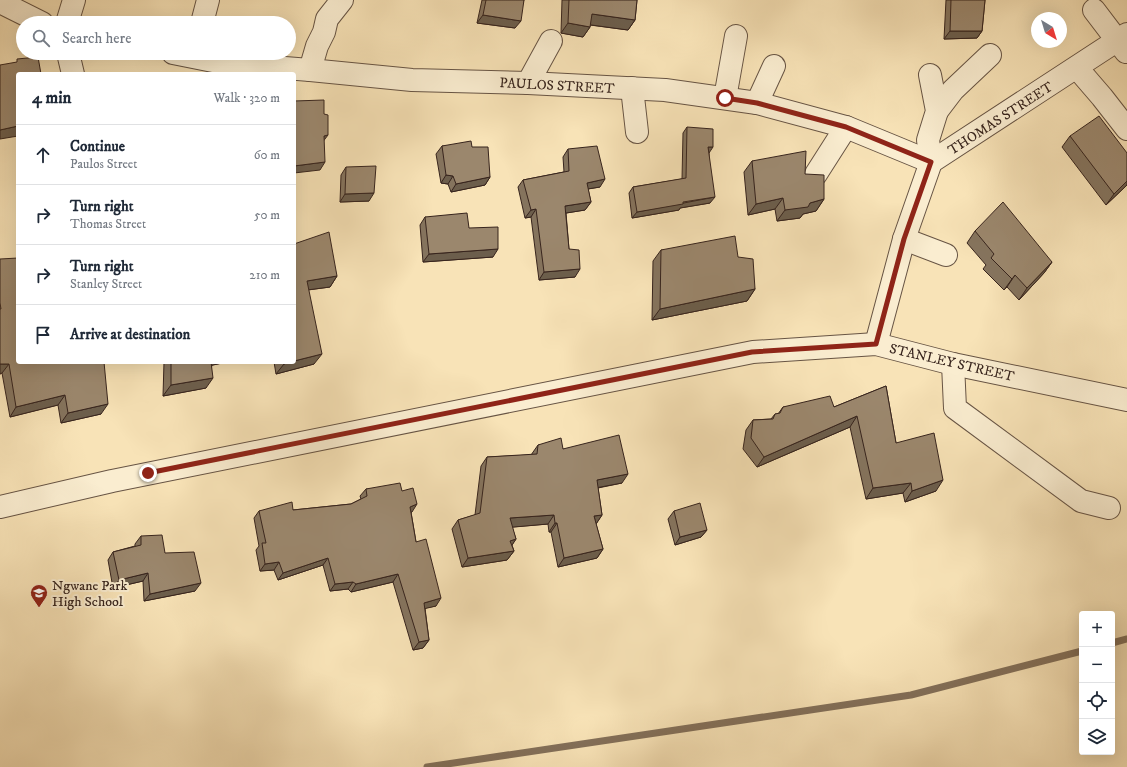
<!DOCTYPE html>
<meta charset="utf-8">
<style>
body{margin:0;font-family:"IM FELL DW Pica",serif;background:#f6f6f7;color:#1f2937}
.controls{position:absolute;right:12px;bottom:12px;display:grid;overflow:hidden;border-radius:4px;box-shadow:0 4px 16px #0002}
.controls button{width:36px;height:36px;display:grid;place-items:center;padding:0;border:0;border-bottom:1px solid #e0e1e3;background:#fff;color:#1f2937;font:20px sans-serif}
.compass{position:absolute;left:1031px;top:12px;width:36px;height:36px;border-radius:50%;background:#fff;box-shadow:0 4px 16px #0002;rotate:142deg}
.stop{position:absolute;width:12px;height:12px;margin:-9px;border:3px solid #8f2418;border-radius:50%;background:#fff}
.stop.end{background:#8f2418;border-color:#fff;box-shadow:0 1px 4px #0008}
.list{margin:0;padding:0;list-style:none}
h2{display:flex;justify-content:space-between;align-items:center;height:52px;margin:0;padding:0 16px;font-size:17px}
h2 small{font-size:13px;font-weight:400;color:#747a83}
.list li{display:grid;grid-template-columns:26px 1fr auto;gap:12px;align-items:center;box-sizing:border-box;height:60px;padding:0 16px;border-top:1px solid #e0e1e3}
.list b{display:block;font-size:15px;white-space:nowrap}
.list p{margin:0;font-size:13px;white-space:nowrap;color:#747a83}
.list em{font-size:13px;font-style:normal;color:#747a83}
.icon{flex:none;width:22px;height:22px;fill:none;stroke:currentColor;stroke-width:2;stroke-linecap:round;stroke-linejoin:round}
.map{position:relative;flex:none;width:1127px;height:767px;overflow:hidden}
.search{position:absolute;background:#fff;box-shadow:0 4px 16px #0002;left:16px;top:16px;width:280px;height:44px;display:flex;align-items:center;gap:10px;box-sizing:border-box;padding:0 14px;border-radius:22px;color:#747a83;font-size:15px}
.panel{position:absolute;background:#fff;box-shadow:0 4px 16px #0002;left:16px;top:72px;width:280px;height:292px;border-radius:4px}
.map>svg:first-child{display:block}
</style>
<div class="map">
<svg width="1127" height="767" viewBox="0 0 1127 767">
<rect width="100%" height="100%" fill="#f8e3b7"/>
<filter id="stains"><feTurbulence type="fractalNoise" baseFrequency=".005" numOctaves="4"/><feColorMatrix values="0 0 0 0 .2 0 0 0 0 .09 0 0 0 0 .02 0 0 0 .5 -.17"/></filter>
<radialGradient id="worn" r=".72"><stop offset=".6" stop-color="#630" stop-opacity="0"/><stop offset="1" stop-color="#630" stop-opacity=".3"/></radialGradient>
<g fill="none" stroke-linecap="round" stroke-linejoin="round">
<!-- stream -->
<g stroke="#83705a" stroke-width="7">
<polyline points="1112,643 1127,639"/>
<polyline points="427,767 911,695 1082,651"/>
</g>
<defs>
<g id="minor">
<polyline points="0,2 42,23"/>
<polyline points="1094,10 1126,52"/>
<polyline points="67,23 74,0"/>
<polyline points="202,23 208,0"/>
<polyline points="68,53 73,74"/>
<polyline points="173,53 223,63 310,70 412,80 528,83 665,90 757,103 846,127 931,162"/>
<polyline points="1077,68 1102,97 1127,129"/>
<polyline points="310,70 317,46 324,32 327,19 342,0"/>
<polyline points="930,75 937,111 928,140 931,162"/>
<polyline points="528,83 551,41"/>
<polyline points="632,88 637,132"/>
<polyline points="725,98 736,36"/>
<polyline points="757,103 774,66"/>
<polyline points="937,111 953,90 990,55"/>
<polyline points="816,174 846,127"/>
<polyline points="904,239 946,255"/>
<polyline points="876,344 904,239 931,162 1127,34"/>
<polyline points="953,364 955,408 1081,501 1109,508"/>
<polyline points="0,507 112,481 753,352 876,344 953,364 1127,400"/>
</g>
</defs>
<!-- minor casing -->
<use href="#minor" stroke="#675444" stroke-width="24"/>
<!-- minor -->
<use href="#minor" stroke="#faedd0" stroke-width="22"/>
</g>
<!-- wall -->
<g fill="#85745e" stroke="#37241d">
<polygon points="482,0 524,0 515,28 477,23"/>
<polygon points="562,0 637,0 635,20 628,30 590,25 590,27 583,37 561,33"/>
<polygon points="946,0 985,0 982,31 977,38 944,39"/>
<polygon points="687,127 709,152 710,203 680,208 679,210 632,218 629,193 633,187 682,179 683,133"/>
<polygon points="1070,136 1127,185 1106,205 1062,147"/>
<polygon points="442,146 472,147 490,177 485,185 451,192 448,184 441,183 436,154"/>
<polygon points="568,149 600,187 588,189 591,202 585,210 566,213 569,249 575,277 539,280 531,217 525,218 518,187 523,180 564,172 563,157"/>
<polygon points="752,161 805,174 824,199 816,211 803,214 800,218 777,221 775,209 748,215 744,172"/>
<polygon points="346,167 369,201 340,202 341,175"/>
<polygon points="425,217 469,228 493,257 423,262 420,225"/>
<polygon points="975,231 1052,262 1044,273 1019,300 1007,287 1004,290 983,269 986,265 967,243"/>
<polygon points="294,244 337,276 330,287 308,290 314,364 276,374 274,362 294,362"/>
<polygon points="661,250 738,257 755,289 747,301 652,320 653,261"/>
<polygon points="0,259 101,414 61,423 58,405 10,417 2,373 0,374"/>
<polygon points="164,362 227,362 212,365 206,388 163,396"/>
<polygon points="886,386 896,443 936,491 905,502 903,493 866,499 850,427 757,467 743,449 746,430 753,420 771,419 775,414 778,414 783,407 834,407"/>
<polygon points="538,445 563,449 622,483 598,488 602,515 596,524 603,549 597,558 558,567 551,532 549,532 548,524 512,527 516,539 512,545 514,551 507,560 462,567 452,529 458,520 475,515 481,466 487,457 531,455"/>
<polygon points="366,489 402,491 412,512 411,512 416,542 436,606 425,608 429,640 423,648 413,650 393,582 351,592 348,589 330,591 323,565 278,580 274,570 260,571 256,550 259,546 254,518 259,511 293,510 351,504 361,499 360,496"/>
<polygon points="674,511 707,530 701,537 675,545 668,519"/>
<polygon points="141,536 165,553 195,591 144,601 143,581 113,588 108,560 113,552 135,546 135,544"/>
</g>
<!-- shaded-wall -->
<g fill="#6c5e4c" stroke="#37241d">
<polygon points="592,14 635,20 628,30 584,24"/>
<polygon points="483,15 521,21 515,28 477,23"/>
<polygon points="568,23 590,27 583,37 561,33"/>
<polygon points="950,31 982,31 977,38 944,39"/>
<polygon points="18,126 18,136 0,139 0,130"/>
<polygon points="328,135 322,143 324,136"/>
<polygon points="708,147 713,147 709,153"/>
<polygon points="325,162 320,170 294,173 294,166"/>
<polygon points="446,175 453,176 448,184 441,183"/>
<polygon points="490,177 485,185 451,192 456,184"/>
<polygon points="605,179 600,187 581,190 587,183"/>
<polygon points="1127,181 1127,185 1106,205 1114,194"/>
<polygon points="374,193 369,201 340,202 345,194"/>
<polygon points="715,197 710,203 680,208 679,210 632,218 637,212"/>
<polygon points="783,198 775,209 748,215 756,204"/>
<polygon points="824,199 816,211 803,214 800,218 777,221 785,210"/>
<polygon points="591,202 585,210 560,214 565,206"/>
<polygon points="536,209 531,217 525,218 531,210"/>
<polygon points="498,249 493,257 423,262 429,254"/>
<polygon points="1052,262 1044,273 1019,300 1027,288"/>
<polygon points="580,269 575,277 539,280 544,272"/>
<polygon points="1015,275 1007,287 1004,290 1012,279"/>
<polygon points="337,276 330,287 299,291 307,281"/>
<polygon points="755,289 747,301 652,320 660,309"/>
<polygon points="322,354 314,364 276,374 284,364 290,362 294,362 294,361"/>
<polygon points="207,362 227,362 204,367"/>
<polygon points="0,364 9,364 2,373 0,374"/>
<polygon points="213,378 206,388 163,396 171,385"/>
<polygon points="65,395 58,405 10,417 16,407"/>
<polygon points="108,404 101,414 61,423 68,413"/>
<polygon points="857,416 850,427 757,467 764,457"/>
<polygon points="628,474 622,483 590,489 597,480"/>
<polygon points="943,480 936,491 905,502 912,491"/>
<polygon points="911,483 903,493 866,499 873,488"/>
<polygon points="417,504 412,512 405,514 410,507"/>
<polygon points="554,515 548,524 503,528 510,518"/>
<polygon points="602,515 596,524 594,516"/>
<polygon points="555,523 557,523 551,532 549,532"/>
<polygon points="707,530 701,537 675,545 680,537"/>
<polygon points="516,539 510,548 510,541"/>
<polygon points="603,549 597,558 558,567 564,558"/>
<polygon points="514,551 507,560 462,567 468,558"/>
<polygon points="328,558 323,565 278,580 283,573"/>
<polygon points="279,562 274,570 260,571 265,564"/>
<polygon points="148,573 143,581 113,588 119,580"/>
<polygon points="398,574 393,582 351,592 356,584"/>
<polygon points="353,582 348,589 330,591 335,584"/>
<polygon points="201,583 195,591 144,601 150,594"/>
<polygon points="441,598 436,606 419,610 424,603"/>
<polygon points="429,640 423,648 413,650 419,642"/>
</g>
<!-- building -->
<g fill="#9b876d" stroke="#37241d">
<polygon points="486,0 524,0 521,21 483,15"/>
<polygon points="569,0 637,0 635,20 592,14 590,27 568,23"/>
<polygon points="951,0 985,0 982,31 950,31"/>
<polygon points="38,57 41,74 18,74 18,126 0,130 0,65 17,62 17,59"/>
<polygon points="324,100 324,114 328,115 328,135 324,136 325,162 294,166 294,134 295,134 294,101"/>
<polygon points="1099,116 1127,153 1127,181 1114,194 1070,136"/>
<polygon points="687,127 713,129 713,147 708,147 715,197 683,202 683,204 637,212 633,187 686,178"/>
<polygon points="471,141 472,147 488,147 490,177 456,184 453,176 446,175 442,146"/>
<polygon points="597,146 605,179 587,183 591,202 565,206 569,249 579,250 580,269 544,272 536,209 531,210 523,180 569,171 568,149"/>
<polygon points="806,151 805,174 824,175 824,199 810,203 808,207 785,210 783,198 756,204 752,161"/>
<polygon points="376,166 374,193 345,194 346,167"/>
<polygon points="1003,202 1052,262 1027,288 1015,275 1012,279 991,258 994,254 975,231"/>
<polygon points="467,213 469,228 498,227 498,249 429,254 425,217"/>
<polygon points="329,232 337,276 307,281 322,354 294,361 294,244"/>
<polygon points="735,236 738,257 753,259 755,289 660,309 661,250"/>
<polygon points="18,258 18,362 104,362 108,404 68,413 65,395 16,407 9,364 0,364 0,309 1,309 0,303 0,259"/>
<polygon points="171,362 211,362 213,378 171,385"/>
<polygon points="283,362 290,362 284,364"/>
<polygon points="886,386 896,443 934,433 943,480 912,491 911,483 873,488 857,416 764,457 751,438 753,420 773,419 775,414 780,413 783,407 830,396 834,407"/>
<polygon points="619,435 628,474 597,480 602,515 594,516 603,549 564,558 557,523 555,523 554,515 510,518 516,539 510,541 514,551 468,558 458,520 480,513 487,457 537,454 538,445 561,438 563,449"/>
<polygon points="400,483 402,491 413,488 417,504 410,507 416,542 426,539 441,598 424,603 429,640 419,642 398,574 356,584 353,582 335,584 328,558 283,573 279,562 265,564 262,543 266,543 259,511 292,502 293,510 351,504 367,496 366,489"/>
<polygon points="700,503 707,530 680,537 674,511"/>
<polygon points="162,535 165,553 194,552 201,583 150,594 148,573 119,580 113,552 141,545 141,536"/>
</g>
<g fill="none" stroke-linecap="round" stroke-linejoin="round">
<!-- route -->
<polyline stroke="#8f2418" stroke-width="5" points="148,473 752,352 876,344 904,239 931,162 846,127 757,103 725,98"/>
</g>
<!-- icons -->
<defs>
<symbol id="school-pin" viewBox="-11 -11 22 30"><path d="M0 17L-7.5 6A9.5 9.5 0 1 1 7.5 6Z" fill="#8f2418" stroke="#faedd0"/><path d="M0-5L7-2L0 1L-7-2ZM-4 1L0 2.5L4 1V4Q0 6-4 4Z" fill="#fff"/></symbol>
</defs>
<g fill-rule="evenodd">
<use href="#school-pin" x="29" y="583" width="20" height="27"/>
</g>
<g text-anchor="middle" stroke-width="4" stroke-linejoin="round" paint-order="stroke">
<!-- street labels -->
<g font-size="14" fill="#37241d" stroke="#faedd0">
<text transform="translate(557 85) rotate(3)" y="5">PAULOS STREET</text>
<text transform="translate(1000 118) rotate(-33)" y="5">THOMAS STREET</text>
<text transform="translate(952 362) rotate(13)" y="5">STANLEY STREET</text>
</g>
<!-- poi labels -->
<g font-size="14" fill="#37241d" stroke="#faedd0" text-anchor="start">
<text x="52" y="590">Ngwane Park<tspan x="52" dy="16">High School</tspan></text>
</g>
</g>
<rect width="100%" height="100%" filter="url(#stains)"/>
<rect width="100%" height="100%" fill="url(#worn)"/>
</svg>
<div class="controls">
<button>+</button>
<button>−</button>
<button><svg class="icon" aria-label="locate" viewBox="0 0 24 24"><circle cx="12" cy="12" r="6"/><path d="M12 2v4M12 18v4M2 12h4M18 12h4"/></svg></button>
<button><svg class="icon" aria-label="layers" viewBox="0 0 24 24"><path d="M12 4l9 5-9 5-9-5zM3 14l9 5 9-5"/></svg></button>
</div>
<svg class="compass" viewBox="-18 -18 36 36"><path d="M0-13l5 13h-10z" fill="#e53935"/><path d="M0 13l5-13h-10z" fill="#747a83"/></svg>
<div class="stop" style="left:725px;top:98px"></div>
<div class="stop end" style="left:148px;top:473px"></div>
<div class="search"><svg class="icon" aria-label="search" viewBox="0 0 24 24"><circle cx="10" cy="10" r="6"/><path d="M15 15l6 6"/></svg>Search here</div>
<section class="panel">
<h2>4 min<small>Walk · 320 m</small></h2>
<ul class="list">
<li><svg class="icon" aria-label="ahead" viewBox="0 0 24 24"><path d="M12 20V5M6 11l6-6 6 6"/></svg><div><b>Continue</b><p>Paulos Street</p></div><em>60 m</em></li>
<li><svg class="icon" aria-label="right" viewBox="0 0 24 24"><path d="M7 20v-9h11M14 6l5 5-5 5"/></svg><div><b>Turn right</b><p>Thomas Street</p></div><em>50 m</em></li>
<li><svg class="icon" aria-label="right" viewBox="0 0 24 24"><path d="M7 20v-9h11M14 6l5 5-5 5"/></svg><div><b>Turn right</b><p>Stanley Street</p></div><em>210 m</em></li>
<li><svg class="icon" aria-label="arrive" viewBox="0 0 24 24"><path d="M6 21V4h12l-3 4 3 4H6"/></svg><div><b>Arrive at destination</b></div></li>
</ul>
</section>
</div>
